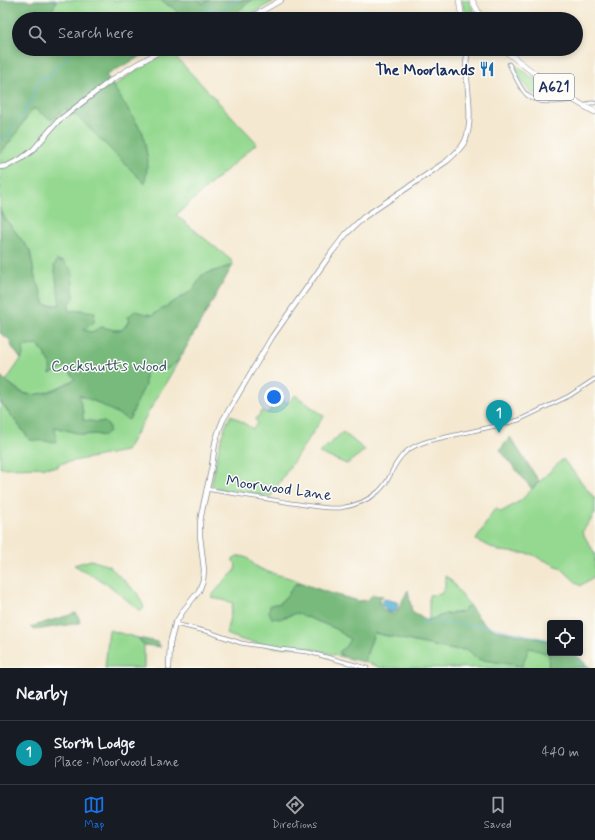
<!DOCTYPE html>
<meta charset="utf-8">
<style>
body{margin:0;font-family:Mynerve,sans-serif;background:#242831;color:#f1f3f6}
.controls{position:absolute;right:12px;bottom:12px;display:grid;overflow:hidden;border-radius:4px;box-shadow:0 2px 6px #0003}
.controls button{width:36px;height:36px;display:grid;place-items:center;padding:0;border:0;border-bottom:1px solid #363941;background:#171b24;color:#f1f3f6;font:20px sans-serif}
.you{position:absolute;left:274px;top:397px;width:14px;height:14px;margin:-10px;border:3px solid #fff;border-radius:50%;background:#1a73e8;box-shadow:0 0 0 6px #1a73e833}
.badge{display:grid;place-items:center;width:26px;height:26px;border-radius:50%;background:#1a73e8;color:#fff;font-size:13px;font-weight:700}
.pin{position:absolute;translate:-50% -33px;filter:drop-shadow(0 1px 2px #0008)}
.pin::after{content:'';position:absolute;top:21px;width:14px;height:12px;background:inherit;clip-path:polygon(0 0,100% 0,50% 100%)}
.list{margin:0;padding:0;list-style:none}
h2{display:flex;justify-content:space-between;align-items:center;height:52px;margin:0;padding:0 16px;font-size:17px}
h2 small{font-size:13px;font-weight:400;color:#9ea1a6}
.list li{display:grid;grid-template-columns:26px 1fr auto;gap:12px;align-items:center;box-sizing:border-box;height:64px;padding:0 16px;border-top:1px solid #363941}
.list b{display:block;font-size:15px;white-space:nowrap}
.list p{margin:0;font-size:13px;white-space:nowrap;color:#9ea1a6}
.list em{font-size:13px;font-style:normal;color:#9ea1a6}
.icon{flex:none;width:22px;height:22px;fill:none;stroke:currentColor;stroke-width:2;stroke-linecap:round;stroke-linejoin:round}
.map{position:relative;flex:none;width:595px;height:668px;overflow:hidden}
.search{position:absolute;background:#171b24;box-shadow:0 2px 6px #0003;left:12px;right:12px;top:12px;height:44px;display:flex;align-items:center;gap:10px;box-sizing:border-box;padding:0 14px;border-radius:22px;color:#9ea1a6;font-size:15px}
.sheet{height:116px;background:#171b24}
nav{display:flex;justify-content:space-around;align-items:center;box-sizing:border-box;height:56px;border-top:1px solid #363941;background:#171b24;font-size:11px;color:#9ea1a6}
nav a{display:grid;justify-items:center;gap:2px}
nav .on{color:#1a73e8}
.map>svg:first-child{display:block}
</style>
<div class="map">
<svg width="595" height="668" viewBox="0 0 595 668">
<rect width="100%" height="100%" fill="#fdfcf7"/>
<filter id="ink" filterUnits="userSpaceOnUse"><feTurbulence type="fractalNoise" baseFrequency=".025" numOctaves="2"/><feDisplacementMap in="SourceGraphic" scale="8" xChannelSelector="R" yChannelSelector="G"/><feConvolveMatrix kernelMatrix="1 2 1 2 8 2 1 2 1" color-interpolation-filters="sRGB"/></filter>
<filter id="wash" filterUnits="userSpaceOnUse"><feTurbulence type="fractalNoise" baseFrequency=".012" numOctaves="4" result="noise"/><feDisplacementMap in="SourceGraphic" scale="16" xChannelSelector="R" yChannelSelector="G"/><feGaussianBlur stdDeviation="0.9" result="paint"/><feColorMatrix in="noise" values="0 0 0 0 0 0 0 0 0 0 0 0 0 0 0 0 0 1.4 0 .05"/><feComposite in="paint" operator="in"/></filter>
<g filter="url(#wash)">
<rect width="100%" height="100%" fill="#f4e8d0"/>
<!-- green -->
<g fill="#95d991" stroke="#588478">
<polygon points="54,0 162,0 164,3 172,7 178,13 166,19 139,19 130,16 123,19 49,19 56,1"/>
<polygon points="175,0 276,0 242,19 196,19"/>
<polygon points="462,0 468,0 478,19 465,19"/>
<polygon points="171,52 257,143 176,215 231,260 233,265 202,275 193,290 152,315 128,317 130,320 122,330 114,330 102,327 92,332 82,330 95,313 81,310 68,312 69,304 45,305 39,286 35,278 30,251 1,213 0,208 0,154 16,134 24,121 34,108 65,109 78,117 145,184 143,133 113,86 161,54"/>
<path d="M515,65l46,33 -2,1c-8,-1 -18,-1 -25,-5 -9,-4 -16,-20 -21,-28z"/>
<path d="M39,345l11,18 7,8 8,-5 10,13c-14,7 -38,21 -53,13 -6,-3 -11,-8 -16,-11l15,-22 1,-13z"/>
<path d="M179,360l-53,91 -68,13v3l-58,1v-67l30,39 25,-13 29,8 10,-1 10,2v-14h-7l-14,-2v-8l-5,-18 18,8 49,-34c18,5 20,3 34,-8z"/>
<path d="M295,395l29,21 -35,52 -19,29 -59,-10c5,-23 8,-51 20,-72l22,14 5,-7 -3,-2 7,-9 5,3 12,-17 9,6z"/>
<polygon points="343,432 365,450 347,464 319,453"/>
<polygon points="563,459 595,499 595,514 582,532 595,554 595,576 580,586 561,568 531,554 499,551 476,540 495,508 501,512 520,501 540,481"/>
<path d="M237,556c12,0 11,4 19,10 10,7 25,9 37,13 4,1 7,3 11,5h-9l-6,9 -9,10 -1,16 18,-6 37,15 16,11 -4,7 -7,6 4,5 -39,-10h-30l-32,-7 -16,-6 7,-31 -22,-6 13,-16 11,-10 1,-7 -4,-4z"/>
<polygon points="91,560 109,566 137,593 144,607 140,611 110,586 74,565"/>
<polygon points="445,576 450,579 469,605 462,612 446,614 429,620 429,595 441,594 445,587"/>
<polygon points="109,630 138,638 144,645 144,668 105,668"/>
<polygon points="374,633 447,649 468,650 477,659 521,666 529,647 550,654 548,668 380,668 374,665 364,662"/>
</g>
<!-- forest -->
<g fill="#78b97b" stroke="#4a746c">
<polygon points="0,0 26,0 31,2 35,0 54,0 56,1 49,19 19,19 19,49 154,49 106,75 143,133 148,161 145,184 78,117 65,109 52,120 33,108 24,121 16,134 0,154"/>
<polygon points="162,0 200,0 201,3 204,3 209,0 252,0 228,19 166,19 178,13 172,7 164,3"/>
<path d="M0,208l1,5 29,38 5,27 4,8 6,19h15l-6,-39 3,-6 7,2 8,8 2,28 -5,6 -1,7 13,-1 14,2 -1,10 -11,8 9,2 10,-5 12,3h8l8,-10 -2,-3 7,-6 17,4 41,-25 9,-15 31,-10 -54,95c-16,12 -15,13 -34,8v17l-16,35 -33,-18 -17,-7 4,17v8l14,2h7l5,4v6l-5,4 -10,-2 -10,1 -29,-8 1,15 -26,-2 -30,-39v-25c5,4 17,14 22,17 16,6 40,-6 53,-14l-10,-13 -8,5 -7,3v-11l-11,-18 -16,1 1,7 -3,6 -9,-12 -2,-7 -10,-7z"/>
<polygon points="510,437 539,481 532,489 500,450"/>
<polygon points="295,584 304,584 329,593 359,601 367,600 373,595 383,596 379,602 383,610 395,615 408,590 412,612 426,620 429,620 446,614 462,612 469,605 483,623 494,630 550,641 550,653 574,653 590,668 548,668 549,654 529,648 522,666 477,659 468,650 448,649 374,633 364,662 343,657 339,652 346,646 350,639 334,628 297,613 279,619 272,618 269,612 270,605 280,603 289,593"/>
<polygon points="76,613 79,618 80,623 34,630 30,627"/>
<polygon points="138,638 157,642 161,647 144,645"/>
</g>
<!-- water -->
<path fill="#58b6d6" stroke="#3a729a" d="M384,599l13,3 1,3 -3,7c-8,1 -11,-3 -14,-10z"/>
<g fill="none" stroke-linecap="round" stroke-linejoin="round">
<!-- stream -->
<g stroke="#58b6d6" stroke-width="1">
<polyline points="187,19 200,17 207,7 213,7 215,9 223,11 229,4 238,0"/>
<path d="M0,139l10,-3c0,-11 6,-17 15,-23v-7l6,-4c2,-9 6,-18 11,-26l4,4 5,-3 3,-9 12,-8c4,-11 9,-10 19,-11"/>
<polyline points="420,621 485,626 550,640"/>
<polyline points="570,653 586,668"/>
</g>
</g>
</g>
<g filter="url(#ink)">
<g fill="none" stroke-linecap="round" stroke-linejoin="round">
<defs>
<g id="minor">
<path d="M509,64c5,9 10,24 18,31 11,10 32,7 46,5"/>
<polyline points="584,106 590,103 595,103"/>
<path d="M206,489c29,5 57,9 85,14 16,2 33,6 49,5 14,-2 28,-7 39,-17 6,-6 10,-12 13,-20 9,-18 17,-24 36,-30l72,-16 19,-5 50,-24 26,-17"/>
<polyline points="175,624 209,632 241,643 279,649 308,652 367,668"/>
</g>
<g id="secondary">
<polyline points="248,19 281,0"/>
<polyline points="0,167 7,166 21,159 33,150 58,121 110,81 132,67 164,49"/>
<path d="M169,668l1,-25 5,-19 8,-13 16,-20 4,-11 1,-10 -4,-34v-14l2,-11 10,-45 3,-23 4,-13 4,-10 49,-83 60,-85 14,-18 18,-17 83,-56c7,-6 14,-12 18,-20 9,-19 2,-53 1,-74 0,-6 1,-12 2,-18"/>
</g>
<g id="primary">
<polyline points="459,0 462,19"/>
<polyline points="472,0 482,19"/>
<path d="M503,49c29,23 59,46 92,63"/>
</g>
</defs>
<!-- minor casing -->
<use href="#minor" stroke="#888c97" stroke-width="4.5"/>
<!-- secondary casing -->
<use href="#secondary" stroke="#888c97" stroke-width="6"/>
<!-- primary casing -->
<use href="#primary" stroke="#888c97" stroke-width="6"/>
<!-- minor -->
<use href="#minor" stroke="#fff" stroke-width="3"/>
<!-- secondary -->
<use href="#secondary" stroke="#fff" stroke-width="4.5"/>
<!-- primary -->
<use href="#primary" stroke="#fff" stroke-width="5"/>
</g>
</g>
<!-- icons -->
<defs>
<symbol id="restaurant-bare" viewBox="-9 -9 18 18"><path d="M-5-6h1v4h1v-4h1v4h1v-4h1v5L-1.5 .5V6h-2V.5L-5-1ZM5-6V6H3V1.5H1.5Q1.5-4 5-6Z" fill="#1f6fb2" stroke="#fdfcf7" stroke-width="2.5" paint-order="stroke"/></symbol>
</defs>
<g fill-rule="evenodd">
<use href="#restaurant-bare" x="476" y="58" width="22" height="22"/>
</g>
<g text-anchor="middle" stroke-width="3" stroke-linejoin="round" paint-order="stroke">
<!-- shield labels -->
<rect fill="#fdfcf7" stroke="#5f6c8c" stroke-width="1" x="534" y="74" width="40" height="26" rx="3"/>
<g font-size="15" font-weight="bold" fill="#1b2f5e">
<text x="554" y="92">A621</text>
</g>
<!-- poi labels -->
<g font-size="16" font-weight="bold" fill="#1b2f5e" stroke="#fdfcf7" text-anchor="end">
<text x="475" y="75">The Moorlands</text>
</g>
<!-- park labels -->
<g font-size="16" fill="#3a5a6b" stroke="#fdfcf7">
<text x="109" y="371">Cockshutts Wood</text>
</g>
<!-- street labels -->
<g font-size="16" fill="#1b2f5e" stroke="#fdfcf7">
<text transform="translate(279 487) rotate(8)" y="6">Moorwood Lane</text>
</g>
</g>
</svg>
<div class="controls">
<button><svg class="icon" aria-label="locate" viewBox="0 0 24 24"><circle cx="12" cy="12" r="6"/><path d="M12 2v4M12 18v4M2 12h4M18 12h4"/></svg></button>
</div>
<div class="you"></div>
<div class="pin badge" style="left:499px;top:433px;background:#0f9aa8">1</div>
<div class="search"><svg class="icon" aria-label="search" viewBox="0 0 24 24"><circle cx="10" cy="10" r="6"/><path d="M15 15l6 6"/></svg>Search here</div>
</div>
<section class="sheet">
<h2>Nearby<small></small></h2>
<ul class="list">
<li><span class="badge" style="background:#0f9aa8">1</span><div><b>Storth Lodge</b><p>Place · Moorwood Lane</p></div><em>440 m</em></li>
</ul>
</section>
<nav>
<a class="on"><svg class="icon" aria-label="map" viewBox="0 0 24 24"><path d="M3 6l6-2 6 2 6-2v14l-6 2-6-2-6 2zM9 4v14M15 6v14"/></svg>Map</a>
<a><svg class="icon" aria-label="directions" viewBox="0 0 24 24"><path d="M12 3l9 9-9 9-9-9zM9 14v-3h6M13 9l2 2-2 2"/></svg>Directions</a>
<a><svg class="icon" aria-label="saved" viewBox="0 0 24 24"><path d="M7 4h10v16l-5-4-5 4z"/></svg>Saved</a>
</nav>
